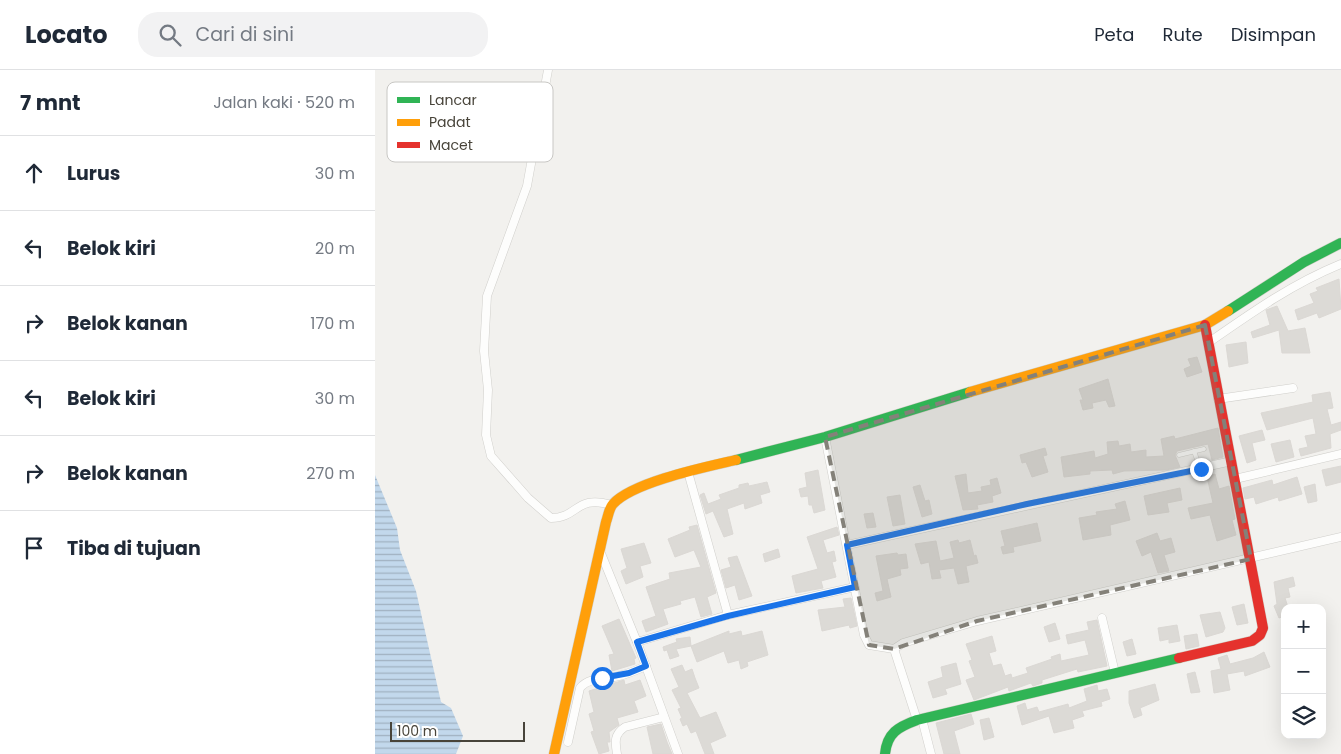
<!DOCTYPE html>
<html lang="id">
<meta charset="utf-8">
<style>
body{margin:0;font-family:Poppins,sans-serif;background:#f2f2f3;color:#1f2937}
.controls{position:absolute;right:15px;bottom:15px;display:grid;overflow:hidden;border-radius:10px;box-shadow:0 5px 20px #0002}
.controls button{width:45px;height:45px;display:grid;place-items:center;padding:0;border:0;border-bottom:1px solid #e0e1e3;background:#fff;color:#1f2937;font:25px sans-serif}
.scale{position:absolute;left:15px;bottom:12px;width:135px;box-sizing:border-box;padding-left:5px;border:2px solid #48443a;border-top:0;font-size:14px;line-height:18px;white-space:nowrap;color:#48443a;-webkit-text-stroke:4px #fff;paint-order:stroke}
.stop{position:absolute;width:15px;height:15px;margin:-11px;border:4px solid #1a73e8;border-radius:50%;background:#fff}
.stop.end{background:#1a73e8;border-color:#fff;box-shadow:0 1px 5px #0008}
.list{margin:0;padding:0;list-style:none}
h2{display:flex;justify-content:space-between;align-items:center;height:65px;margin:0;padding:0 20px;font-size:21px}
h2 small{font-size:16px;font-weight:400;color:#747a83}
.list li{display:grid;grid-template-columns:32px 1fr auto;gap:15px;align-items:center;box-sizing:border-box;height:75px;padding:0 20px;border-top:1px solid #e0e1e3}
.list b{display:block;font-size:19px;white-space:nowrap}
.list em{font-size:16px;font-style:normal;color:#747a83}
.icon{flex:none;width:28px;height:28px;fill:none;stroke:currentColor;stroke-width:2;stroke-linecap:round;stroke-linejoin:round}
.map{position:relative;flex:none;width:966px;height:684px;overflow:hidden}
header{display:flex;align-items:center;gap:30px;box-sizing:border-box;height:70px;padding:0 25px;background:#fff;border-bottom:1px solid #e0e1e3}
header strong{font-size:24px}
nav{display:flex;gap:28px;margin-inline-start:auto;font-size:18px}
.search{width:350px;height:45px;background:#f2f2f3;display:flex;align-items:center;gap:12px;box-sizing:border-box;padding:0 18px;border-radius:20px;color:#747a83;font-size:19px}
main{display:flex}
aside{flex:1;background:#fff}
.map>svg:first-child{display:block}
</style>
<header>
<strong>Locato</strong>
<div class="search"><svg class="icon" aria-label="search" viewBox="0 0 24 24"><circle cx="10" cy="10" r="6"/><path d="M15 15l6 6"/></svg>Cari di sini</div>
<nav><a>Peta</a><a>Rute</a><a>Disimpan</a></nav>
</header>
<main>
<aside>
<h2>7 mnt<small>Jalan kaki · 520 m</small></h2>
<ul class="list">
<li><svg class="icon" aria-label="ahead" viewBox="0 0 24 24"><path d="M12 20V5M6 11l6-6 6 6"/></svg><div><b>Lurus</b></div><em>30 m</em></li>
<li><svg class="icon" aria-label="left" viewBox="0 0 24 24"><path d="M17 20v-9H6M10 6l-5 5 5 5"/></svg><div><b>Belok kiri</b></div><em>20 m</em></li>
<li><svg class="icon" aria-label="right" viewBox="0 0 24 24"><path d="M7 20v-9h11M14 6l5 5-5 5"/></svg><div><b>Belok kanan</b></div><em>170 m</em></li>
<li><svg class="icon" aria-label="left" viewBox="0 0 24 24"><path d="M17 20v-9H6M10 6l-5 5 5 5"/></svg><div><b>Belok kiri</b></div><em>30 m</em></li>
<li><svg class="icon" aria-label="right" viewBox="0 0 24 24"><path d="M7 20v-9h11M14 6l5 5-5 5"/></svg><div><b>Belok kanan</b></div><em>270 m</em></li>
<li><svg class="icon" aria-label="arrive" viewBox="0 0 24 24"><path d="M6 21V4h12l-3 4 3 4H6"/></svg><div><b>Tiba di tujuan</b></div></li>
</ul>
</aside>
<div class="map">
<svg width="966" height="684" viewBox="0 0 966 684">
<defs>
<pattern id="water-rules" width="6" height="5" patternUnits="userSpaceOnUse" patternTransform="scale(1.25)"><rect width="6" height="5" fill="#c2d8ec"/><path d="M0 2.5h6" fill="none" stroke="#a0b1c0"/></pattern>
</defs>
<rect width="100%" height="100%" fill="#f2f1ee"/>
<!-- water -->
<polygon fill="url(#water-rules)" points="0,405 22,458 25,480 41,521 66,632 76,638 88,666 81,684 0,684"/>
<!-- building -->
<g fill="#dcdad6" stroke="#dbd8d4">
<polygon points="964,209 966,239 944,248 942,243 923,250 920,240 939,233 935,224 943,221 941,218"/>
<polygon points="902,236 913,261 930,258 935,283 907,283 904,260 878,268 876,262 895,255 891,240"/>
<polygon points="871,272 873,293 854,297 851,275"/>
<polygon points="822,287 827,302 812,307 809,299 816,296 813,289"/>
<polygon points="733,309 740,336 734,337 731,330 717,333 718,338 708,340 705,330 708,330 704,319"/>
<polygon points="955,322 958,338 952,339 956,355 966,352 966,360 955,364 956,378 926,386 924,379 933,377 930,366 941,364 938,348 892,360 886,343 938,332 937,325"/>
<polygon points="843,358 848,387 837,390 833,374 802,381 800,385 805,397 791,400 749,401 738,404 737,400 715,401 715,404 689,407 686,387 719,381 720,388 733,384 732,372 743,371 744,376 755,374 756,382 771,380 771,387 789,386 786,369 799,366 800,369"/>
<polygon points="887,360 890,370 877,373 881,390 872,393 864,366"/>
<polygon points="915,370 919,387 901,392 896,374"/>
<polygon points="670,378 672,385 668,386 673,402 657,407 651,392 647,393 645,385"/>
<polygon points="966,396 966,412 951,416 947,400"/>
<polygon points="443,400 450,440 439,443 437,435 434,435 433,426 426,427 424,419 432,417 430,403"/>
<polygon points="591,404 593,423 607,421 606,417 616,415 615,410 622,408 626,423 617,426 618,432 602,435 603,439 588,440 580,406"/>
<polygon points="840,404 844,419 854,416 860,449 857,450 861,465 842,471 835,445 816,449 813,438 838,433 832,407"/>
<polygon points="922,407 927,424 904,431 903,427 881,434 879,427 870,429 868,418 897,410 898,415"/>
<polygon points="392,412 395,422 385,425 387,433 370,439 369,433 352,439 358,464 349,467 338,441 331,444 325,425 329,423 333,434 346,429 344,425 364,418 364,415 373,413 374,416"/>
<polygon points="940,414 942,431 933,433 929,417"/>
<polygon points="545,415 550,431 554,430 557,444 547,447 538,417"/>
<polygon points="805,418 807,430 792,433 794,442 773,445 769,426"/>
<polygon points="525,425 530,454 518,456 512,427"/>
<polygon points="750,431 755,450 735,455 736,465 708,470 704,448 722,445 721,442 742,439 740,434"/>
<polygon points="498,443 501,457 492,458 489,444"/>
<polygon points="662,453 666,471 638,477 639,482 628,484 626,477 630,476 626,461"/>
<polygon points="322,455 341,523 332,527 337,544 326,547 320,527 305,531 306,534 288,539 293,554 271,562 267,551 281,546 271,517 295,509 294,503 326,497 319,480 300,487 293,469 315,460 314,457"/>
<polygon points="462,457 464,465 448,470 452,483 459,481 461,491 457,492 461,507 446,511 448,518 421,523 417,506 443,499 432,467"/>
<polygon points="782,463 785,471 796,468 800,482 789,485 794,501 783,503 776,482 767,486 761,471"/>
<polygon points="583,470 584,473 595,470 599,486 601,485 603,493 591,496 594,512 583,514 579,498 564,500 566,508 557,509 554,492 546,494 540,474 561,471 565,491 579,488 575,472"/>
<polygon points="269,473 276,493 265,496 268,507 251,514 246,501 252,498 246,479"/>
<polygon points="403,479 405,487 390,492 388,484"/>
<polygon points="522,483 523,485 531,484 533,498 525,499 526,505 512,509 516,527 502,531 500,523 508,521 501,486"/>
<polygon points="362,486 377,526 364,530 360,515 351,518 346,500 356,497 353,488"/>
<polygon points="918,507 920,516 913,518 915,527 910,528 913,537 910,538 910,546 904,548 899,536 902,534 899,512"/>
<polygon points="476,528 482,556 475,558 474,555 447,561 443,540 470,537 468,529"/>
<polygon points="869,534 873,553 862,555 857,537"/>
<polygon points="845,542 850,558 848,562 831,567 825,545"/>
<polygon points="244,549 261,588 259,589 260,594 237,601 234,585 239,584 227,556"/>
<polygon points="722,550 732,596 703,602 702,599 667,610 667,613 658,616 656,613 634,621 633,617 599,630 591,610 600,607 594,591 597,590 591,574 617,566 621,581 614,583 618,596 626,594 630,606 636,604 637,608 653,603 651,598 677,589 676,587 685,584 686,591 714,585 710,570 693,574 691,565 714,560 712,552"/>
<polygon points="680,553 685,569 674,572 669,557"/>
<polygon points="802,555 805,571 794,573 794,569 785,571 783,558"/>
<polygon points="354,561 354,564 366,561 367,566 387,561 393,585 372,592 373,596 366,599 364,590 353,593 349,581 322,592 316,576"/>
<polygon points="822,564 824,576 811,579 809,566"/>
<polygon points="315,567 316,576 301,579 304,586 295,589 292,580 289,581 288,577 302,572 301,569"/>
<polygon points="757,569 761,584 752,586 748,572"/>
<polygon points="889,582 895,597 870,606 869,601 852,604 855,620 839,623 836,601 846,599 843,588 852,585 855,594 878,588"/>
<polygon points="581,593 586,614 570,619 572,624 558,628 553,612 568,607 566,597"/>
<polygon points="307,595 310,602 317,599 320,608 324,618 312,623 325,648 341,642 351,666 335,673 339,684 330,684 321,661 316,663 312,654 308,656 305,649 307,648 303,639 306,638 297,620 304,617 296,599"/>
<polygon points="820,602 825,622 816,623 812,604"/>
<polygon points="249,610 250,615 265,610 271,626 259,631 263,642 242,648 244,655 234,662 235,672 232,672 234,681 224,684 216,662 219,661 214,644 219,642 214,621"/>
<polygon points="780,614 784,630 765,638 767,645 759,648 754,633 754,621"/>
<polygon points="722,615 723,621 732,619 735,629 726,632 727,636 707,641 709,646 697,650 699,658 679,663 674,646 647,655 642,636 650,633 652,640 662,637 664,642 693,634 694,638 712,631 709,619"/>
<polygon points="596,644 599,654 579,661 585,684 569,684 561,653"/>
<polygon points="614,648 619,667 609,670 605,650"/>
<polygon points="286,654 292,672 297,684 278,684 272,657"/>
</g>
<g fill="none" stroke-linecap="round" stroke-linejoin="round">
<defs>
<g id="lane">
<polyline points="819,381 825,398"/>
<polyline points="804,385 829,379"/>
</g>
<g id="street">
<path d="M173,0l-21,116 -40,110 -3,55 4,39 -2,45 5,21 37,42 23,20c28,0 24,-24 61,-13"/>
<path d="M833,273c43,-30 84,-59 133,-79"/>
<polyline points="843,329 918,318"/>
<polyline points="450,367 489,565 494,575 519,579 542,650"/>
<polyline points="313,402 353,545"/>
<polyline points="860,409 966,384"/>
<polyline points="472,475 857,391"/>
<polyline points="225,481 262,572 303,684"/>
<polyline points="727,548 740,603"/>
<polyline points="262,572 353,545 480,517"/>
<polyline points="519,579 528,573 602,551 966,467"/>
<polyline points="547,649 556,684"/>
<path d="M193,672l12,-54c9,-11 25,-9 39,-12 9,-2 18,-6 27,-10"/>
<path d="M242,684c-2,-12 -3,-20 8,-27l39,-10"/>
</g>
<g id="fast">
<polyline points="853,241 929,192 966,173"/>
<polyline points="361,390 450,367 595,322"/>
<path d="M510,684c2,-21 13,-27 32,-34l262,-62"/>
</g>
<g id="slow">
<polyline points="595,322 830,255 853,241"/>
<path d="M179,684l52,-232c2,-5 3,-14 7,-18 20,-22 93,-37 123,-44"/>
</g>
<polyline id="jam" points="804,588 877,571 885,565 888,558 830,255"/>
</defs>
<!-- lane casing -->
<use href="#lane" stroke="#d0cfcb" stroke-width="5"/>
<!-- street casing -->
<use href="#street" stroke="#d0cfcb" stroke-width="9"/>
<!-- fast casing -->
<use href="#fast" stroke="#d0cec5" stroke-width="11"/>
<!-- slow casing -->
<use href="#slow" stroke="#d0cec5" stroke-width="11"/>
<!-- jam casing -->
<use href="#jam" stroke="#d0cec5" stroke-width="11"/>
<!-- lane -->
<use href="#lane" stroke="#fdfdfc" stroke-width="4"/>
<!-- street -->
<use href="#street" stroke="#fdfdfc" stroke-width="8"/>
<!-- fast -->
<use href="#fast" stroke="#30b455" stroke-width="10"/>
<!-- slow -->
<use href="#slow" stroke="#ff9f0a" stroke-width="10"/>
<!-- jam -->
<use href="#jam" stroke="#e5322d" stroke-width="10"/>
</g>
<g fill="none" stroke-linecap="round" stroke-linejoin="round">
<!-- route -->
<polyline stroke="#1a73e8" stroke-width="6" points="227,608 254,603 271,596 262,572 353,546 480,517 472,475 652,434 826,399"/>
</g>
<!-- marked area -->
<path fill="#848179" fill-opacity="0.2" stroke="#848179" stroke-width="4" stroke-dasharray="10 6" stroke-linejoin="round" d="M830,255l46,234 -274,62 -83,28 -25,-4 -44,-208z"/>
<!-- legend -->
<rect x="12" y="12" width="166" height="80" rx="8" fill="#fff" stroke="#c8c7c4" stroke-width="1"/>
<rect x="22" y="27" width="23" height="6" fill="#30b455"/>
<rect x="22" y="49" width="23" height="7" fill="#ff9f0a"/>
<rect x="22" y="72" width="23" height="6" fill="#e5322d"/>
<g font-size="14" fill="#48443a">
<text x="54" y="35">Lancar</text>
<text x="54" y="57">Padat</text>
<text x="54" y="80">Macet</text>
</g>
</svg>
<div class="controls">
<button>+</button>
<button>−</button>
<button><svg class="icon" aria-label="layers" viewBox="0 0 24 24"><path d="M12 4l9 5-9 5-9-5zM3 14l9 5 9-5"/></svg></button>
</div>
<div class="scale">100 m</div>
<div class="stop" style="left:227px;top:608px"></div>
<div class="stop end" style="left:826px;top:399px"></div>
</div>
</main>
